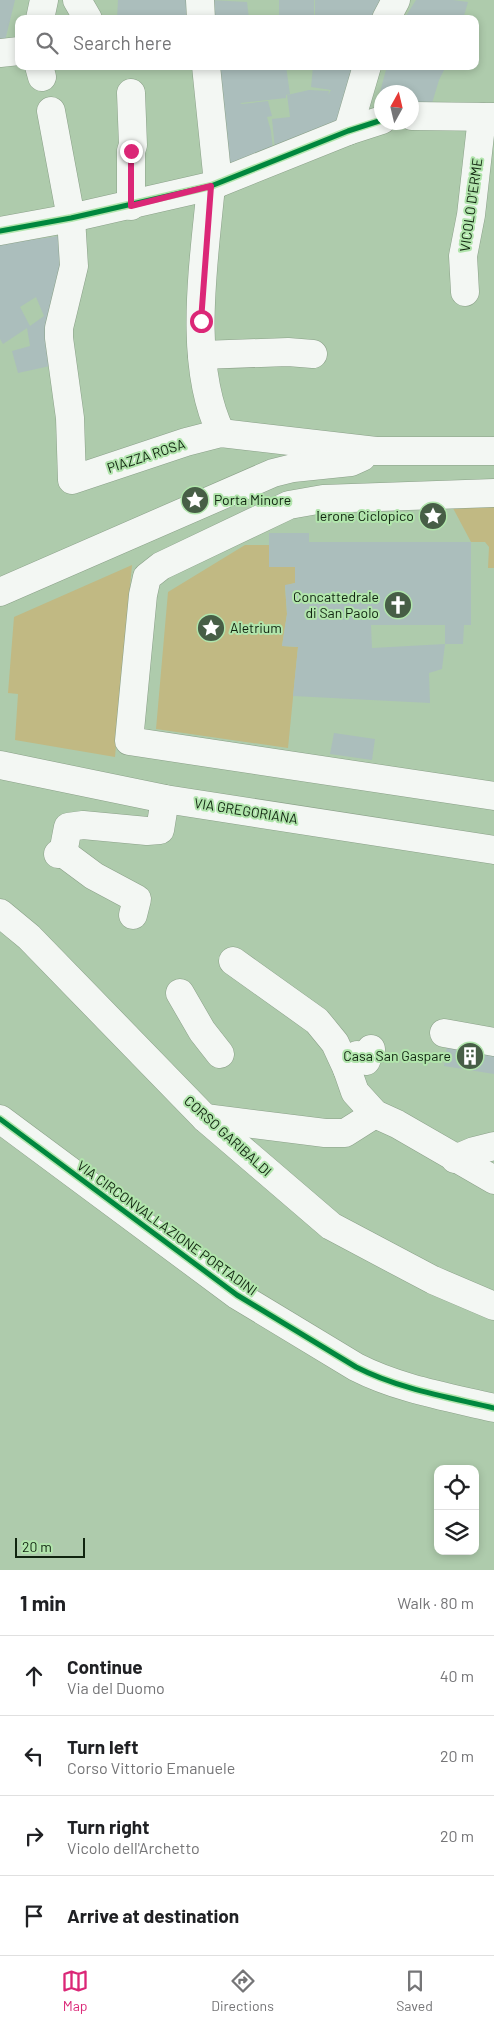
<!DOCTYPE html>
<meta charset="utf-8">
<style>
body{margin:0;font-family:Barlow,sans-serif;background:#f6f6f6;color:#202124}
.controls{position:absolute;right:15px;bottom:15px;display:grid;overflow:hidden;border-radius:10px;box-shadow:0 2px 8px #0003}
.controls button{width:45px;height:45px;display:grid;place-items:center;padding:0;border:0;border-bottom:1px solid #e0e0e0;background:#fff;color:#202124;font:25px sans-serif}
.compass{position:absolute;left:374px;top:85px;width:45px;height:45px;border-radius:50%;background:#fff;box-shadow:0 2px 8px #0003;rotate:8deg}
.scale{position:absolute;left:15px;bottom:12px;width:70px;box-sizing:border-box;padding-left:5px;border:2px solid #10240f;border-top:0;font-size:14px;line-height:18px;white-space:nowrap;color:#10240f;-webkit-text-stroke:4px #b1e5ac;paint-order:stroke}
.stop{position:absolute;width:15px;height:15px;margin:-11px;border:4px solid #db2777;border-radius:50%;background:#fff}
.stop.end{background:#db2777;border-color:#fff;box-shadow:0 1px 5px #0008}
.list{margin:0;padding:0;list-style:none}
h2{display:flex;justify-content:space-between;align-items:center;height:65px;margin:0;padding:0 20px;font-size:21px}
h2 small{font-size:16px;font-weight:400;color:#757577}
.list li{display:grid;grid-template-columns:32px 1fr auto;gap:15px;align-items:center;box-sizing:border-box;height:80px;padding:0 20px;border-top:1px solid #e0e0e0}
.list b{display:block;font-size:19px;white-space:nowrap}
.list p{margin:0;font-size:16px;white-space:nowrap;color:#757577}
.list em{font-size:16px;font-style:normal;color:#757577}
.icon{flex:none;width:28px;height:28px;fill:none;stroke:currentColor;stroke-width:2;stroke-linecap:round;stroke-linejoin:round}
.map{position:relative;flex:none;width:494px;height:1570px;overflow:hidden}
.search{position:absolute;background:#fff;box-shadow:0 2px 8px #0003;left:15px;right:15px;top:15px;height:55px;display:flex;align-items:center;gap:12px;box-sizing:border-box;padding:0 18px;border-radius:10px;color:#757577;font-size:19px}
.sheet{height:385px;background:#fff}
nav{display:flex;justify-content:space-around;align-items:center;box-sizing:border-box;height:70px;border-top:1px solid #e0e0e0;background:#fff;font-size:14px;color:#757577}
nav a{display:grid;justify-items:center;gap:2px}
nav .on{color:#db2777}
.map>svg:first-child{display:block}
</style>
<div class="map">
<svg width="494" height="1570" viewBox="0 0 494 1570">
<rect width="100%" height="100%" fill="#aecbac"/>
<!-- green -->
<g fill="#c1b983">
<polygon points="494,493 494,568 488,568 489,547 485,542 471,542 446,495"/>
<polygon points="245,545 269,545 269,567 295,567 295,583 285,586 287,614 282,646 298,647 288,748 156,729 168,592"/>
<polygon points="132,565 115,757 15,740 18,694 8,693 14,617"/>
</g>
<!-- building -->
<g fill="#abbebc" fill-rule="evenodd">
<polygon points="0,0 15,0 4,45 0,45"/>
<polygon points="118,0 195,0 196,19 117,19"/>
<polygon points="210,0 247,2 249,19 212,19"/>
<rect x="279" y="0" width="35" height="19"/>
<polygon points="315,0 387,0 380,19 315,19"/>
<polygon points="416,0 453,0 468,2 463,19 404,19"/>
<polygon points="217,66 286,66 290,94 286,95 286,98 240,103 242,104 268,101 272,116 267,117 271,131 274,160 226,172"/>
<polygon points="313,66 358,66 336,130 276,159 272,119 290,117 287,95 309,90 329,91 328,95 331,90 311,87"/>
<polygon points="387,66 446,66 439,80 430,110 412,109 412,92 382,92 382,108 376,107"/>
<path d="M66,235l-7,129 -41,9 -6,-22 18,-5 -3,-18 -24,16 -3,-5v-98l2,3zM36,297l8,19 -14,10 -10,-19z"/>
<polygon points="269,533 309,533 309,542 471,542 471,625 464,625 463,644 445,644 445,625 371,625 372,648 445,644 442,669 429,673 430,703 293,696 298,647 282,646 287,614 285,585 295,583 295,567 269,567"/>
<polygon points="334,733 375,739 372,760 330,754"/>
<polygon points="448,1039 494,1047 494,1074 444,1066"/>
</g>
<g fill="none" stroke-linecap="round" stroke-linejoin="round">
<defs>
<g id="minor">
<polyline points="77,0 88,19"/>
<polyline points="200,0 201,19"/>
<polyline points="40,19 44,0"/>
<polyline points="386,19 396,0"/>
<polyline points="0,53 19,51"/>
<polyline points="39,66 42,77"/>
<polyline points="206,66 218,183"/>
<polyline points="51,111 71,218 74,266 59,328 59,338 70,418 72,480 186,442 221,433 376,451 494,451"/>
<polyline points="412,116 494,117"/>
<polyline points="348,131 367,66"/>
<path d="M211,186c-7,76 -24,177 10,247"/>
<polyline points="131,206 131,151 133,145 131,93"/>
<polyline points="0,231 71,218 211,186 348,131 382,120"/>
<polyline points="465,292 463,256 471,215 482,117"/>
<polyline points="202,355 288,352 313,354"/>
<polyline points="494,493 323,499 289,505 161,566 147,577 143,595 129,741 494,796"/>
<polyline points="0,592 273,473 293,468 351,462 362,457"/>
<polyline points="0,765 165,799 494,850"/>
<polyline points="63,853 94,876 137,899 133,915"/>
<polyline points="58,854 63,853 68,827 83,825 147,831 160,830 165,799"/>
<polyline points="0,913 29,937 205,1118 331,1226 433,1280 494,1306"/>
<polyline points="233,961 317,1021 335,1043 347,1069 355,1092 375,1114 397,1124 494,1180"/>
<polyline points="180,993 202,1031 220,1054"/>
<polyline points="444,1033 494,1042"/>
<polyline points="347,1069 357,1055 366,1061 371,1049"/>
<polyline points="205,1118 325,1133 345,1133 375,1114"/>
<path d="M0,1119l237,176 119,72c43,22 92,30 138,41"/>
<polyline points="455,1159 474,1151 494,1146"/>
</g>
</defs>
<!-- minor casing -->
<use href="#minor" stroke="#8aa088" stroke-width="29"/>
<!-- minor -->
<use href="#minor" stroke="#f3f7f3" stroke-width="28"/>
<defs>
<g id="cycleway">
<polyline points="0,231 71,218 211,186 348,131 382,120"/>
<path d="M0,1119l237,176 119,72c43,22 92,30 138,41"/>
</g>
</defs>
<!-- cycleway casing -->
<use href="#cycleway" stroke="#b1e5ac" stroke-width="8"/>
<!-- cycleway -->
<use href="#cycleway" stroke="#00873e" stroke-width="5"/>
</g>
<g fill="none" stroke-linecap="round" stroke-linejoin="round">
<!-- route -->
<polyline stroke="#db2777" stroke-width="6" points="131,151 131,206 211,186 201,321"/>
</g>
<!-- icons -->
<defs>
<symbol id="sight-disc" viewBox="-11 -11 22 22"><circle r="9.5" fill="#475e46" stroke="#b1e5ac"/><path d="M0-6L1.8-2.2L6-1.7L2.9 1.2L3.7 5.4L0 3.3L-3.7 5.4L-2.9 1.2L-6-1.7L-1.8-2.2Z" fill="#fff"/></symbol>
<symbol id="church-disc" viewBox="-11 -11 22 22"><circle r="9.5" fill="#475e46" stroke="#b1e5ac"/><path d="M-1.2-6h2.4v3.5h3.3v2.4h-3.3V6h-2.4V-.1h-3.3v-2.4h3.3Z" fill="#fff"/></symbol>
<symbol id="building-disc" viewBox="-11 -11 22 22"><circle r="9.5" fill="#475e46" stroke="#b1e5ac"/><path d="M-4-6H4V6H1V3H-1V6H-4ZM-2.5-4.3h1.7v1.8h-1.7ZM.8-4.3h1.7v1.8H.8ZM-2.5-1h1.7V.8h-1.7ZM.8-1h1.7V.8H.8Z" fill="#fff"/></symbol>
</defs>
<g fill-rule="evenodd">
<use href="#sight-disc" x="179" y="484" width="32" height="32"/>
<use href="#sight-disc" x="417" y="500" width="32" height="32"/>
<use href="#church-disc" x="382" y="589" width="32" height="32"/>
<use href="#sight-disc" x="195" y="612" width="32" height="32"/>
<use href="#building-disc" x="454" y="1040" width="32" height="32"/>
</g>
<g text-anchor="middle" stroke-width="4" stroke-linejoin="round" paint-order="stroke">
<!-- street labels -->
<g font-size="14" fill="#10240f" stroke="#b1e5ac">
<text transform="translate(471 205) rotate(-82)" y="5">VICOLO D'ERME</text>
<text transform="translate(146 456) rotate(-18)" y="5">PIAZZA ROSA</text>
<text transform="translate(246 811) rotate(9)" y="5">VIA GREGORIANA</text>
<text transform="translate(228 1136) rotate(42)" y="5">CORSO GARIBALDI</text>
<text transform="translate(167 1228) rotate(36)" y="5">VIA CIRCONVALLAZIONE PORTADINI</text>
</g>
<!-- poi labels -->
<g font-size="14" fill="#10240f" stroke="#b1e5ac" text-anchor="end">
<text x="214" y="505" text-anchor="start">Porta Minore</text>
<text x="414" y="521">Ierone Ciclopico</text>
<text x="379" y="602">Concattedrale<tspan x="379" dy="16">di San Paolo</tspan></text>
<text x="230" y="633" text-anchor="start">Aletrium</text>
<text x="451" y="1061">Casa San Gaspare</text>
</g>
</g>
</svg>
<div class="controls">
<button><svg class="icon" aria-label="locate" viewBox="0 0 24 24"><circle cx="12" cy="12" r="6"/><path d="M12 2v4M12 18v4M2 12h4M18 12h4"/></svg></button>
<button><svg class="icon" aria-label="layers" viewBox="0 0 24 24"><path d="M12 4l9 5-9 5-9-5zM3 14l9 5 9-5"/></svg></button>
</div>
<svg class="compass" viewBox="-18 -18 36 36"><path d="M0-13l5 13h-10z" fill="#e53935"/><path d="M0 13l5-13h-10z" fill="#757577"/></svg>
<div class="scale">20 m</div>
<div class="stop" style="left:201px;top:321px"></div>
<div class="stop end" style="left:131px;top:151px"></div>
<div class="search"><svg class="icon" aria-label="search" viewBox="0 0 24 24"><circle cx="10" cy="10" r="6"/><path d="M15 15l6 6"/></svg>Search here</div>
</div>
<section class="sheet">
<h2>1 min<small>Walk · 80 m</small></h2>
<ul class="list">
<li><svg class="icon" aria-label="ahead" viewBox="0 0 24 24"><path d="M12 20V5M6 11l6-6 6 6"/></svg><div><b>Continue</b><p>Via del Duomo</p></div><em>40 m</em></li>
<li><svg class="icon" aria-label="left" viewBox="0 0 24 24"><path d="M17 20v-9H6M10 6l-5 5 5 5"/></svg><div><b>Turn left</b><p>Corso Vittorio Emanuele</p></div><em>20 m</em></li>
<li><svg class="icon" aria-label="right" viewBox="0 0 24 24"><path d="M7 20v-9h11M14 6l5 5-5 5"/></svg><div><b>Turn right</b><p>Vicolo dell'Archetto</p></div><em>20 m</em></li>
<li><svg class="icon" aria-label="arrive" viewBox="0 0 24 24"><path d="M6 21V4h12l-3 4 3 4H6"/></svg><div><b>Arrive at destination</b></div></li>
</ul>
</section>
<nav>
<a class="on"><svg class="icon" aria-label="map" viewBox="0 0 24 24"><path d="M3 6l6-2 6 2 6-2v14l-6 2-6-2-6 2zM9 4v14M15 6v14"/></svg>Map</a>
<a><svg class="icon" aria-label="directions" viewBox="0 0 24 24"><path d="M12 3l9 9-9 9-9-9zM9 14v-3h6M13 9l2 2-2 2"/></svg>Directions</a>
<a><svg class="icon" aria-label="saved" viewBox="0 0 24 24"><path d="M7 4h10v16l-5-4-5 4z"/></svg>Saved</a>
</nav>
